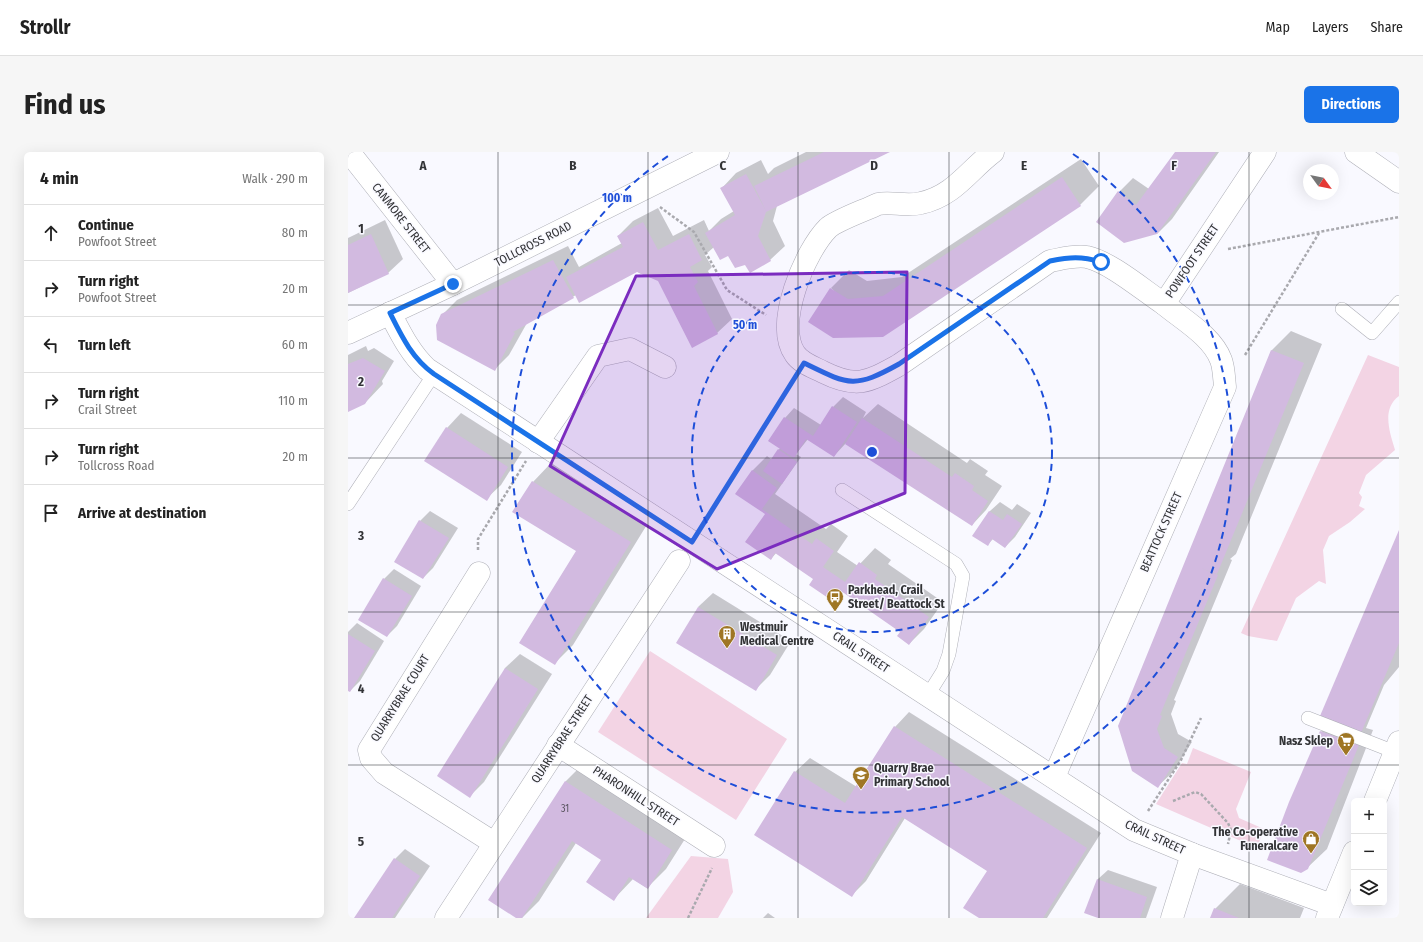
<!DOCTYPE html>
<meta charset="utf-8">
<style>
body{margin:0;font-family:"Fira Sans Condensed",sans-serif;background:#f6f6f6;color:#222}
.controls{position:absolute;right:12px;bottom:12px;display:grid;overflow:hidden;border-radius:6px;box-shadow:0 4px 16px #0002}
.controls button{width:36px;height:36px;display:grid;place-items:center;padding:0;border:0;border-bottom:1px solid #e0e0e0;background:#fff;color:#222;font:20px sans-serif}
.compass{position:absolute;left:955px;top:12px;width:36px;height:36px;border-radius:50%;background:#fff;box-shadow:0 4px 16px #0002;rotate:123deg}
.stop{position:absolute;width:12px;height:12px;margin:-9px;border:3px solid #1a73e8;border-radius:50%;background:#fff}
.stop.end{background:#1a73e8;border-color:#fff;box-shadow:0 1px 4px #0008}
.list{margin:0;padding:0;list-style:none}
h2{display:flex;justify-content:space-between;align-items:center;height:52px;margin:0;padding:0 16px;font-size:17px}
h2 small{font-size:13px;font-weight:400;color:#767676}
.list li{display:grid;grid-template-columns:26px 1fr auto;gap:12px;align-items:center;box-sizing:border-box;height:56px;padding:0 16px;border-top:1px solid #e0e0e0}
.list b{display:block;font-size:15px;white-space:nowrap}
.list p{margin:0;font-size:13px;white-space:nowrap;color:#767676}
.list em{font-size:13px;font-style:normal;color:#767676}
.icon{flex:none;width:22px;height:22px;fill:none;stroke:currentColor;stroke-width:2;stroke-linecap:round;stroke-linejoin:round}
.map{position:relative;flex:none;width:1051px;height:766px;overflow:hidden;border-radius:6px}
header{display:flex;align-items:center;gap:24px;box-sizing:border-box;height:56px;padding:0 20px;background:#fff;border-bottom:1px solid #e0e0e0}
header strong{font-size:19px}
nav{display:flex;gap:22px;margin-inline-start:auto;font-size:14px}
.intro{display:flex;align-items:center;justify-content:space-between;box-sizing:border-box;height:96px;padding:0 24px}
h1{margin:0;font-size:28px}
.button{padding:10px 18px;border-radius:6px;background:#1a73e8;color:#fff;font-size:14px;font-weight:700}
main{display:flex;gap:24px;padding:0 24px}
aside{flex:1;background:#fff;border-radius:6px;box-shadow:0 4px 16px #0002}
.map>svg:first-child{display:block}
</style>
<header>
<strong>Strollr</strong>
<nav><a>Map</a><a>Layers</a><a>Share</a></nav>
</header>
<div class="intro"><h1>Find us</h1><a class="button">Directions</a></div>
<main>
<aside>
<h2>4 min<small>Walk · 290 m</small></h2>
<ul class="list">
<li><svg class="icon" aria-label="ahead" viewBox="0 0 24 24"><path d="M12 20V5M6 11l6-6 6 6"/></svg><div><b>Continue</b><p>Powfoot Street</p></div><em>80 m</em></li>
<li><svg class="icon" aria-label="right" viewBox="0 0 24 24"><path d="M7 20v-9h11M14 6l5 5-5 5"/></svg><div><b>Turn right</b><p>Powfoot Street</p></div><em>20 m</em></li>
<li><svg class="icon" aria-label="left" viewBox="0 0 24 24"><path d="M17 20v-9H6M10 6l-5 5 5 5"/></svg><div><b>Turn left</b></div><em>60 m</em></li>
<li><svg class="icon" aria-label="right" viewBox="0 0 24 24"><path d="M7 20v-9h11M14 6l5 5-5 5"/></svg><div><b>Turn right</b><p>Crail Street</p></div><em>110 m</em></li>
<li><svg class="icon" aria-label="right" viewBox="0 0 24 24"><path d="M7 20v-9h11M14 6l5 5-5 5"/></svg><div><b>Turn right</b><p>Tollcross Road</p></div><em>20 m</em></li>
<li><svg class="icon" aria-label="arrive" viewBox="0 0 24 24"><path d="M6 21V4h12l-3 4 3 4H6"/></svg><div><b>Arrive at destination</b></div></li>
</ul>
</aside>
<div class="map">
<svg width="1051" height="766" viewBox="0 0 1051 766">
<rect width="100%" height="100%" fill="#f9f9ff"/>
<!-- green -->
<g fill="#f3d4e4">
<path d="M1020,203l31,12v29c-18,13 -9,37 -4,54l-29,25 -7,18 3,4 -3,9 6,3 -15,13 -21,14 -6,14 3,34 -7,-3 -23,17 -19,43 -29,-5 -7,-3z"/>
<polygon points="302,499 439,587 388,668 250,580"/>
<polygon points="845,596 903,620 888,657 891,666 916,677 909,696 808,652 834,611 839,612"/>
<polygon points="343,704 380,707 385,740 370,766 298,766"/>
</g>
<!-- shadow -->
<g fill="#0003">
<polygon points="458,0 540,0 429,54 425,69 437,94 422,108 398,112 366,95 357,103 364,115 360,119 384,167 369,181 310,128 291,121 289,118 228,143 179,171 161,203 146,218 94,163 109,148 220,94 231,115 274,91 270,84 285,69 310,56 325,84 356,68 361,79 373,67 386,59 374,36 388,21 413,8 420,22 426,16"/>
<polygon points="828,0 871,0 824,67 809,82 771,40 785,26 801,37"/>
<polygon points="733,7 751,34 732,53 534,184 483,136 501,118 519,129 554,125"/>
<polygon points="37,68 55,107 40,121 0,141 0,86"/>
<polygon points="943,179 974,192 888,402 882,407 884,408 826,548 828,549 823,562 830,582 844,590 825,620 810,634 771,574 924,198"/>
<polygon points="18,194 20,199 26,196 46,209 34,229 35,232 17,251 0,258 0,203"/>
<polygon points="495,245 518,260 515,266 530,252 619,311 622,307 640,319 637,323 654,334 638,358 624,373 498,291 486,304 460,287 448,302 453,305 427,342 478,377 483,372 500,384 489,400 510,414 527,396 543,408 540,412 595,450 576,477 561,492 553,480 495,439 486,449 466,427 429,400 423,407 418,362 389,342 404,319 419,304 424,308 432,296 437,266 446,256 473,273 485,255"/>
<polygon points="113,261 174,300 153,333 138,347 99,276"/>
<polygon points="203,311 300,371 225,493 206,512 229,399 185,330"/>
<polygon points="652,350 664,358 669,352 683,361 667,385 657,395 645,387 640,392 626,383 642,359"/>
<polygon points="82,359 110,376 85,416 75,426 72,369"/>
<polygon points="1051,381 1051,515 1036,533 1018,576 1025,578 979,697 959,716 973,580 984,568"/>
<polygon points="46,417 73,434 49,474 39,484 36,427"/>
<polygon points="365,441 443,489 422,523 407,538 350,455"/>
<polygon points="9,471 36,489 12,529 2,539 0,538 0,480"/>
<polygon points="172,502 204,522 136,630 122,644 157,516"/>
<polygon points="561,560 753,681 699,766 633,766 640,719 557,666 518,729 504,743 447,620 462,606 509,635 547,575"/>
<polygon points="236,611 342,679 318,717 299,736 285,727 266,747 254,707 228,691 191,749 174,766 170,766 142,748 218,629"/>
<polygon points="57,697 82,714 47,766 8,766 47,707"/>
<polygon points="760,718 809,735 798,766 753,766 750,727"/>
<polygon points="892,732 956,756 952,766 863,766 867,757"/>
<polygon points="420,761 427,766 415,766"/>
</g>
<!-- building -->
<g fill="#d2bae0">
<polygon points="476,0 542,0 418,60 410,84 423,109 402,121 397,113 387,116 380,104 372,108 357,81 387,63 372,36 398,22 418,59 406,34"/>
<polygon points="827,0 868,0 809,82 776,91 748,70 770,39 788,53"/>
<polygon points="714,25 733,54 535,185 485,186 460,170 482,136 500,147 535,144"/>
<polygon points="295,70 310,98 341,82 354,108 342,115 350,130 346,134 370,182 344,196 310,129 289,120 231,151 218,125 275,95 269,84"/>
<polygon points="23,82 41,122 0,141 0,93"/>
<polygon points="205,108 226,146 165,180 167,181 147,219 89,188 88,173 93,162"/>
<polygon points="923,198 956,211 869,422 853,416 870,423 812,563 814,564 809,577 816,596 830,605 810,636 784,619 770,574"/>
<polygon points="15,206 37,219 17,252 0,260 0,212"/>
<polygon points="484,254 509,270 486,305 458,287 446,306 420,289 436,265 465,284"/>
<polygon points="514,266 604,325 607,321 626,334 624,338 640,349 624,374 497,292"/>
<polygon points="98,275 160,315 139,349 76,309"/>
<polygon points="430,297 449,310 434,332 415,319"/>
<polygon points="404,318 429,336 414,357 464,392 468,386 486,399 475,415 497,430 511,410 529,423 527,427 581,465 561,493 549,484 552,480 493,439 486,450 461,433 465,427 427,401 423,408 397,390 417,362 387,342"/>
<polygon points="184,329 283,390 207,513 171,491 228,399 164,360"/>
<polygon points="641,359 655,368 659,362 674,372 657,396 644,387 640,394 624,384"/>
<polygon points="71,368 101,386 75,427 46,410"/>
<polygon points="1051,378 1051,491 1013,581 972,564"/>
<polygon points="35,426 64,444 39,485 10,468"/>
<polygon points="350,455 429,503 408,539 328,491"/>
<polygon points="0,482 27,499 2,540 0,539"/>
<polygon points="157,516 190,537 122,646 89,624"/>
<polygon points="546,574 739,696 695,766 631,766 615,756 639,719 554,665 504,745 406,683 446,619 497,651"/>
<polygon points="972,579 1011,593 960,717 953,721 919,708 941,650"/>
<polygon points="217,629 324,698 300,737 281,725 266,749 238,730 253,708 224,689 174,766 168,766 140,748"/>
<polygon points="46,706 72,724 44,766 6,766"/>
<polygon points="749,727 799,745 792,766 750,766 736,761"/>
<polygon points="866,756 891,766 862,766"/>
</g>
<g fill="none" stroke-linecap="round" stroke-linejoin="round">
<defs>
<g id="lane">
<polyline points="994,157 1024,181 1051,150"/>
<polyline points="494,338 608,412 615,424 601,502 595,519 580,543"/>
<polyline points="0,352 86,222"/>
<polyline points="960,566 1047,600"/>
</g>
<g id="street">
<polyline points="1,0 105,132"/>
<path d="M645,0c-24,18 -39,44 -72,51 -15,4 -29,-2 -43,1 -12,6 -41,16 -50,24 -23,23 -54,96 -33,126 6,9 18,13 28,18 34,17 45,10 76,-7l151,-104c11,-2 25,-6 37,-4 23,5 56,33 77,47l101,-152"/>
<polyline points="1008,0 1051,30"/>
<path d="M42,161c11,21 20,40 37,56l707,461 58,24 140,51"/>
<polyline points="190,290 250,204 282,197 317,215"/>
<polyline points="131,421 21,598 23,606 36,621 146,691"/>
<polyline points="210,593 366,694"/>
<path d="M706,625l171,-390c-1,-9 -1,-19 -4,-27 -9,-24 -38,-40 -57,-56"/>
<polyline points="1027,649 1051,590"/>
<polyline points="98,766 331,409"/>
<polyline points="824,766 844,702"/>
<polyline points="979,766 1006,700"/>
</g>
<polyline id="secondary" points="0,181 105,132 370,0"/>
</defs>
<!-- lane casing -->
<use href="#lane" stroke="#aeafb7" stroke-width="14"/>
<!-- street casing -->
<use href="#street" stroke="#aeafb7" stroke-width="23"/>
<!-- secondary casing -->
<use href="#secondary" stroke="#aeafb7" stroke-width="23"/>
<!-- path -->
<g stroke="#a9a9ae" stroke-width="2.5" stroke-dasharray="3 2" stroke-linecap="butt">
<polyline points="312,55 346,80 379,138 418,163"/>
<polyline points="880,97 1051,65"/>
<polyline points="897,203 971,81"/>
<polyline points="356,371 444,230"/>
<polyline points="130,398 130,387 178,309"/>
<polyline points="825,649 847,640 853,642 880,671 883,678 880,692"/>
<polyline points="800,659 833,608 853,566"/>
<polyline points="340,766 364,716"/>
</g>
<!-- lane -->
<use href="#lane" stroke="#fff" stroke-width="13"/>
<!-- street -->
<use href="#street" stroke="#fff" stroke-width="22"/>
<!-- secondary -->
<use href="#secondary" stroke="#fff" stroke-width="22"/>
</g>
<g fill="none" stroke-linecap="round" stroke-linejoin="round">
<!-- route -->
<path stroke="#1a73e8" stroke-width="5" d="M105,132l-63,29c12,24 22,45 44,61l258,168 112,-179c45,22 50,26 95,1l151,-103c20,-4 31,-5 51,1"/>
</g>
<!-- marked area -->
<path fill="#7b2cbf" fill-opacity="0.2" stroke="#7b2cbf" stroke-width="3" stroke-linejoin="round" d="M559,120l-2,221 -188,76 -167,-103 86,-190z"/>
<!-- grid -->
<path fill="none" stroke="#323336" stroke-width="1" stroke-opacity="0.55" d="M150,0v766M300,0v766M450,0v766M601,0v766M751,0v766M901,0v766M0,153h1051M0,306h1051M0,460h1051M0,613h1051"/>
<!-- distance rings -->
<g fill="none" stroke="#1d4ed8" stroke-width="2" stroke-dasharray="7 5">
<circle cx="524" cy="300" r="180"/>
<path d="M725 2A360 360 0 1 1 323 2"/>
</g>
<!-- icons -->
<defs>
<symbol id="bus-pin" viewBox="-11 -11 22 30"><path d="M0 17L-7.5 6A9.5 9.5 0 1 1 7.5 6Z" fill="#9f7624" stroke="#f9f9ff"/><path d="M-5-6H5V4H4V6H2V4H-2V6H-4V4H-5ZM-3.5-4V0h7V-4ZM-3.5 1.2v1.5H-2V1.2ZM2 1.2v1.5H3.5V1.2Z" fill="#fff"/></symbol>
<symbol id="building-pin" viewBox="-11 -11 22 30"><path d="M0 17L-7.5 6A9.5 9.5 0 1 1 7.5 6Z" fill="#9f7624" stroke="#f9f9ff"/><path d="M-4-6H4V6H1V3H-1V6H-4ZM-2.5-4.3h1.7v1.8h-1.7ZM.8-4.3h1.7v1.8H.8ZM-2.5-1h1.7V.8h-1.7ZM.8-1h1.7V.8H.8Z" fill="#fff"/></symbol>
<symbol id="supermarket-pin" viewBox="-11 -11 22 30"><path d="M0 17L-7.5 6A9.5 9.5 0 1 1 7.5 6Z" fill="#9f7624" stroke="#f9f9ff"/><path d="M-6-5.5h2.5l.6 2H6L4.5 2H-2.5L-4.4-4H-6ZM-1.5 3.2a1.3 1.3 0 1 0 .1 0ZM3 3.2a1.3 1.3 0 1 0 .1 0Z" fill="#fff"/></symbol>
<symbol id="school-pin" viewBox="-11 -11 22 30"><path d="M0 17L-7.5 6A9.5 9.5 0 1 1 7.5 6Z" fill="#9f7624" stroke="#f9f9ff"/><path d="M0-5L7-2L0 1L-7-2ZM-4 1L0 2.5L4 1V4Q0 6-4 4Z" fill="#fff"/></symbol>
<symbol id="shop-pin" viewBox="-11 -11 22 30"><path d="M0 17L-7.5 6A9.5 9.5 0 1 1 7.5 6Z" fill="#9f7624" stroke="#f9f9ff"/><path d="M-5-2.5h2.3a2.7 3.5 0 0 1 5.4 0H5L5.5 6h-11ZM-1.5-2.5h3a1.5 2.3 0 0 0-3 0Z" fill="#fff"/></symbol>
</defs>
<g fill-rule="evenodd">
<use href="#bus-pin" x="477" y="435" width="20" height="27"/>
<use href="#building-pin" x="369" y="472" width="20" height="27"/>
<use href="#supermarket-pin" x="988" y="579" width="20" height="27"/>
<use href="#school-pin" x="503" y="613" width="20" height="27"/>
<use href="#shop-pin" x="953" y="677" width="20" height="27"/>
</g>
<g text-anchor="middle" stroke-width="3" stroke-linejoin="round" paint-order="stroke">
<!-- number labels -->
<g font-size="10" fill="#5a5560">
<text x="217" y="660">31</text>
</g>
<!-- street labels -->
<g font-size="12" fill="#323336" stroke="#f9f9ff">
<text transform="translate(53 66) rotate(52)" y="4">CANMORE STREET</text>
<text transform="translate(185 92) rotate(-27)" y="4">TOLLCROSS ROAD</text>
<text transform="translate(844 109) rotate(-56)" y="4">POWFOOT STREET</text>
<text transform="translate(813 380) rotate(-66)" y="4">BEATTOCK STREET</text>
<text transform="translate(513 500) rotate(33)" y="4">CRAIL STREET</text>
<text transform="translate(52 546) rotate(-58)" y="4">QUARRYBRAE COURT</text>
<text transform="translate(214 587) rotate(-57)" y="4">QUARRYBRAE STREET</text>
<text transform="translate(288 644) rotate(33)" y="4">PHARONHILL STREET</text>
<text transform="translate(807 685) rotate(25)" y="4">CRAIL STREET</text>
</g>
<!-- poi labels -->
<g font-size="12" font-weight="bold" fill="#323336" stroke="#f9f9ff" text-anchor="start">
<text x="500" y="442">Parkhead, Crail<tspan x="500" dy="14">Street/ Beattock St</tspan></text>
<text x="392" y="479">Westmuir<tspan x="392" dy="14">Medical Centre</tspan></text>
<text x="985" y="593" text-anchor="end">Nasz Sklep</text>
<text x="526" y="620">Quarry Brae<tspan x="526" dy="14">Primary School</tspan></text>
<text x="950" y="684" text-anchor="end">The Co-operative<tspan x="950" dy="14">Funeralcare</tspan></text>
</g>
</g>
<g font-size="13" text-anchor="middle" font-weight="bold" fill="#323336" stroke="#f9f9ff" stroke-width="3" stroke-linejoin="round" paint-order="stroke">
<text x="75" y="18">A</text>
<text x="225" y="18">B</text>
<text x="375" y="18">C</text>
<text x="526" y="18">D</text>
<text x="676" y="18">E</text>
<text x="826" y="18">F</text>
<text x="13" y="81">1</text>
<text x="13" y="234">2</text>
<text x="13" y="388">3</text>
<text x="13" y="541">4</text>
<text x="13" y="694">5</text>
</g>
<circle cx="524" cy="300" r="6" fill="#1d4ed8" stroke="#f9f9ff" stroke-width="2"/>
<g font-size="12" text-anchor="middle" font-weight="bold" fill="#1d4ed8" stroke="#f9f9ff" stroke-width="3" stroke-linejoin="round" paint-order="stroke">
<text x="269" y="50">100 m</text>
<text x="397" y="177">50 m</text>
</g>
</svg>
<div class="controls">
<button>+</button>
<button>−</button>
<button><svg class="icon" aria-label="layers" viewBox="0 0 24 24"><path d="M12 4l9 5-9 5-9-5zM3 14l9 5 9-5"/></svg></button>
</div>
<svg class="compass" viewBox="-18 -18 36 36"><path d="M0-13l5 13h-10z" fill="#e53935"/><path d="M0 13l5-13h-10z" fill="#767676"/></svg>
<div class="stop" style="left:753px;top:110px"></div>
<div class="stop end" style="left:105px;top:132px"></div>
</div>
</main>
